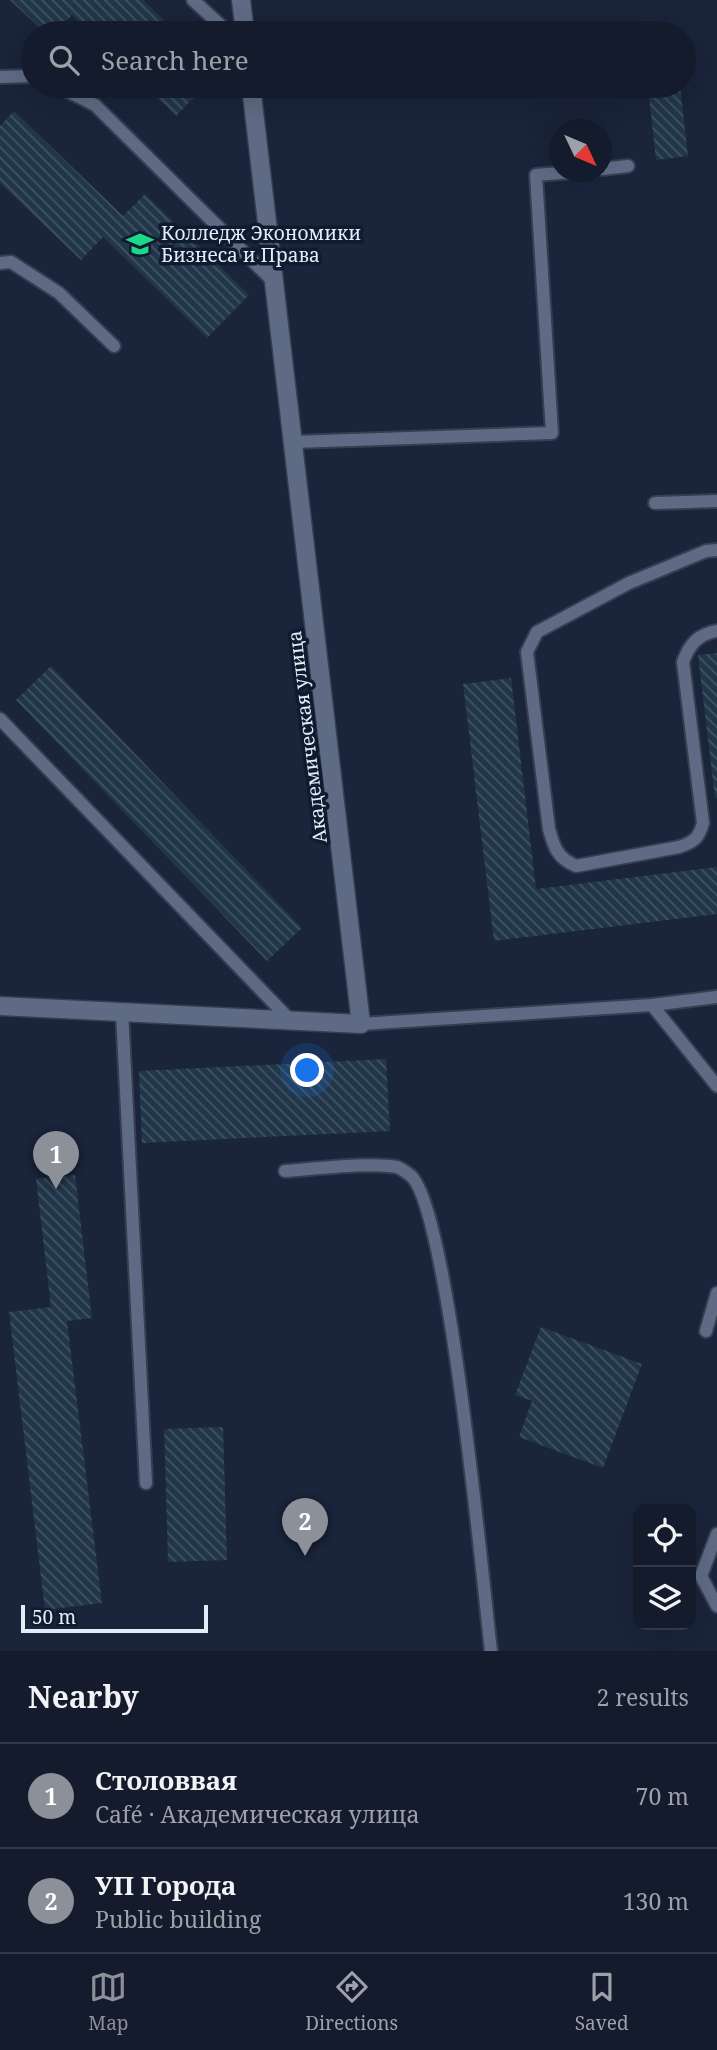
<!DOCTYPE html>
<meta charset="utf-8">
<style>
body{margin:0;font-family:"Noto Serif",serif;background:#1d2434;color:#f1f3f6}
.controls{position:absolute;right:21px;bottom:21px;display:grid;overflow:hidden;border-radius:14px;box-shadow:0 7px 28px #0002}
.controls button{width:63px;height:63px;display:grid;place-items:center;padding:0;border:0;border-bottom:2px solid #333948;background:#141b2c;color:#f1f3f6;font:35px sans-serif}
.compass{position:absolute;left:549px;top:119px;width:63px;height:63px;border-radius:50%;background:#141b2c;box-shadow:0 7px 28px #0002;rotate:134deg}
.scale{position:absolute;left:21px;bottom:18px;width:187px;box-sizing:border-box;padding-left:7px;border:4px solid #e4ecfa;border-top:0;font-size:19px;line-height:24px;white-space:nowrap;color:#e4ecfa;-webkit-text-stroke:5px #111b2f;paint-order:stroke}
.you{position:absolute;left:308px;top:1071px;width:24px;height:24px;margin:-18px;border:5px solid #fff;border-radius:50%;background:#1a73e8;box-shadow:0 0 0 10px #1a73e833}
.badge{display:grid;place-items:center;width:46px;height:46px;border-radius:50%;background:#8c9099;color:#fff;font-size:23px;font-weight:700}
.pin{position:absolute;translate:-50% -58px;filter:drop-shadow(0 2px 4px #0008)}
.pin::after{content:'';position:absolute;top:37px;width:24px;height:21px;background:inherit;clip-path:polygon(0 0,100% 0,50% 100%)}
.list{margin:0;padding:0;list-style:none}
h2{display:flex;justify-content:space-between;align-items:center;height:91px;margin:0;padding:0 28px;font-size:30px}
h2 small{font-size:23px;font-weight:400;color:#9da1a9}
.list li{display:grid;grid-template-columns:46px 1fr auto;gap:21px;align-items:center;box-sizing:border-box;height:105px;padding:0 28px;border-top:2px solid #333948}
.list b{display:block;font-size:26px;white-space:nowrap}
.list p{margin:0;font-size:23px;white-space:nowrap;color:#9da1a9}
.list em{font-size:23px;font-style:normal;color:#9da1a9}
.icon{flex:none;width:38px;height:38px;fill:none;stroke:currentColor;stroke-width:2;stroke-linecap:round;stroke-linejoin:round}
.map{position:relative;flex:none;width:717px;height:1651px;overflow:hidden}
.search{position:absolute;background:#141b2c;box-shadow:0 7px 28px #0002;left:21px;right:21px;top:21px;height:77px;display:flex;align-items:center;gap:18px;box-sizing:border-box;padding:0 24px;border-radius:38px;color:#9da1a9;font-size:26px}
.sheet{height:301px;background:#141b2c}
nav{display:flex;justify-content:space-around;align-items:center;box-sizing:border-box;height:98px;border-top:2px solid #333948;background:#141b2c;font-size:19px;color:#9da1a9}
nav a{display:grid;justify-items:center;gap:4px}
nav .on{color:#8c9099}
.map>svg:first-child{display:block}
</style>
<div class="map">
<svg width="717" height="1651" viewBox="0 0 717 1651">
<defs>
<pattern id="building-back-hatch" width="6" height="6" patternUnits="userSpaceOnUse" patternTransform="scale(1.75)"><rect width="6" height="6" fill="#213749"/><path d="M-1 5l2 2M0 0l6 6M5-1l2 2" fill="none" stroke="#415464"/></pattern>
</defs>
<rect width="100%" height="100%" fill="#1a243a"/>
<!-- building -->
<g fill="url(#building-back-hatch)">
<polygon points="10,0 143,0 177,33 91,33 72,15 54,33 45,33"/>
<polygon points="145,86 205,86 176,116"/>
<polygon points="648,86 680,86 688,156 656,160"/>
<polygon points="14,111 123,216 145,194 249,295 207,338 103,237 81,260 0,183 0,126"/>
<polygon points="717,653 717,798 715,798 698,655"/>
<polygon points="51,666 302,928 267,961 16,700"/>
<polygon points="511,678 536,889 717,867 717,914 494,941 463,684"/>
<polygon points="386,1059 390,1131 142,1143 139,1071"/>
<polygon points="75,1175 92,1318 67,1321 102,1603 45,1610 9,1312 51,1307 36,1179"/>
<polygon points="541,1327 642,1364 603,1468 519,1437 532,1401 515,1395"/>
<polygon points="223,1427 227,1560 168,1562 164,1429"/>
</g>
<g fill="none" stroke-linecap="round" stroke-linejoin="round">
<defs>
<g id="lane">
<polyline points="193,0 229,33"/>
<polyline points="0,77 33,76"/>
<polyline points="57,86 95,105 276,284"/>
<polyline points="602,169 628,166"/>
<polyline points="0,263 11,262 59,293 114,346"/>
<polyline points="294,442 552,433 536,175 573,172"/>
<polyline points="655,503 717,501"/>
<path d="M717,550l-11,1 -77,32 -92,49 -10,20 22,177c5,18 8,29 27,37l103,-19c15,-5 20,-9 24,-24l-20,-161c6,-17 15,-28 34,-31"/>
<polyline points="0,719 291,1021"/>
<polyline points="652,1005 717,1086"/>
<polyline points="122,1012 146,1483"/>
<polyline points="361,1024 652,1005 717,997"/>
<path d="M285,1171c30,-2 84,-9 112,-4 5,2 9,5 13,8 38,28 73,409 81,476"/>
<polyline points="706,1331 717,1293"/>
<polyline points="717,1534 701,1576 717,1606"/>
</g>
<g id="street">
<polyline points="241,0 245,33"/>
<polyline points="0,1006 361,1024 251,86"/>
</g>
</defs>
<!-- lane casing -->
<use href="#lane" stroke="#363e50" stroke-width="16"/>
<!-- street casing -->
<use href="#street" stroke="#363e50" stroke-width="21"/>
<!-- lane -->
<use href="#lane" stroke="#5f6b85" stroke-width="12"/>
<!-- street -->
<use href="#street" stroke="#5f6b85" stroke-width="18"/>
</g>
<!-- icons -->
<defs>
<symbol id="university-bare" viewBox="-9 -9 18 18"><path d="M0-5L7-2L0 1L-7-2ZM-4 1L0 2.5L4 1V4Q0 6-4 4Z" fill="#1ad988" stroke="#111b2f" stroke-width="2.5" paint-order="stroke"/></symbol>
</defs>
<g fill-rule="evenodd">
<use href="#university-bare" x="121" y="225" width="38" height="38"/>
</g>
<g text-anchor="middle" stroke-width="7" stroke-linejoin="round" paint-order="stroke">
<!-- poi labels -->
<g font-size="19" fill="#e4ecfa" stroke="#111b2f" text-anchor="start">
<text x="161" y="240">Колледж Экономики<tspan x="161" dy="22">Бизнеса и Права</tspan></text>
</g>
<!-- street labels -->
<g font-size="19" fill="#e4ecfa" stroke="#111b2f">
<text transform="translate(307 737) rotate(-97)" y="7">Академическая улица</text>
</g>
</g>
</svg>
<div class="controls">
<button><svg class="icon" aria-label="locate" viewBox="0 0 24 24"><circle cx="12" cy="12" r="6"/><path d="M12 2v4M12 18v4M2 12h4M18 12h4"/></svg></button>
<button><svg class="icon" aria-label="layers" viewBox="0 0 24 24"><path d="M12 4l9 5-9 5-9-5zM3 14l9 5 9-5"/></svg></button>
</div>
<svg class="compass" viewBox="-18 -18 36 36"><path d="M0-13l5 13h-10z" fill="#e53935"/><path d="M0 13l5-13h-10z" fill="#9da1a9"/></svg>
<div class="scale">50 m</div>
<div class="you"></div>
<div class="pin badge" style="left:56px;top:1189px">1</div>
<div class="pin badge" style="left:305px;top:1556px">2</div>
<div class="search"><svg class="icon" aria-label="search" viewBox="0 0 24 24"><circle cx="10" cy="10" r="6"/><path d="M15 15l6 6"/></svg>Search here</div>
</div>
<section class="sheet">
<h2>Nearby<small>2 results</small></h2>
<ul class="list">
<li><span class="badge">1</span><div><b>Столоввая</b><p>Café · Академическая улица</p></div><em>70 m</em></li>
<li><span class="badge">2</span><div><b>УП Города</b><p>Public building</p></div><em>130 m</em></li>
</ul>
</section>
<nav>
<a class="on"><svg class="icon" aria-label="map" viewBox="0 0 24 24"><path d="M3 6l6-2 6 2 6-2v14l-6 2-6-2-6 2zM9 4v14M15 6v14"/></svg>Map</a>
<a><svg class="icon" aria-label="directions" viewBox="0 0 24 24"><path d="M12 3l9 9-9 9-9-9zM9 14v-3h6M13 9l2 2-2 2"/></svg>Directions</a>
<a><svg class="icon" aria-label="saved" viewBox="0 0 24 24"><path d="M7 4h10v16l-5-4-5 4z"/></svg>Saved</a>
</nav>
